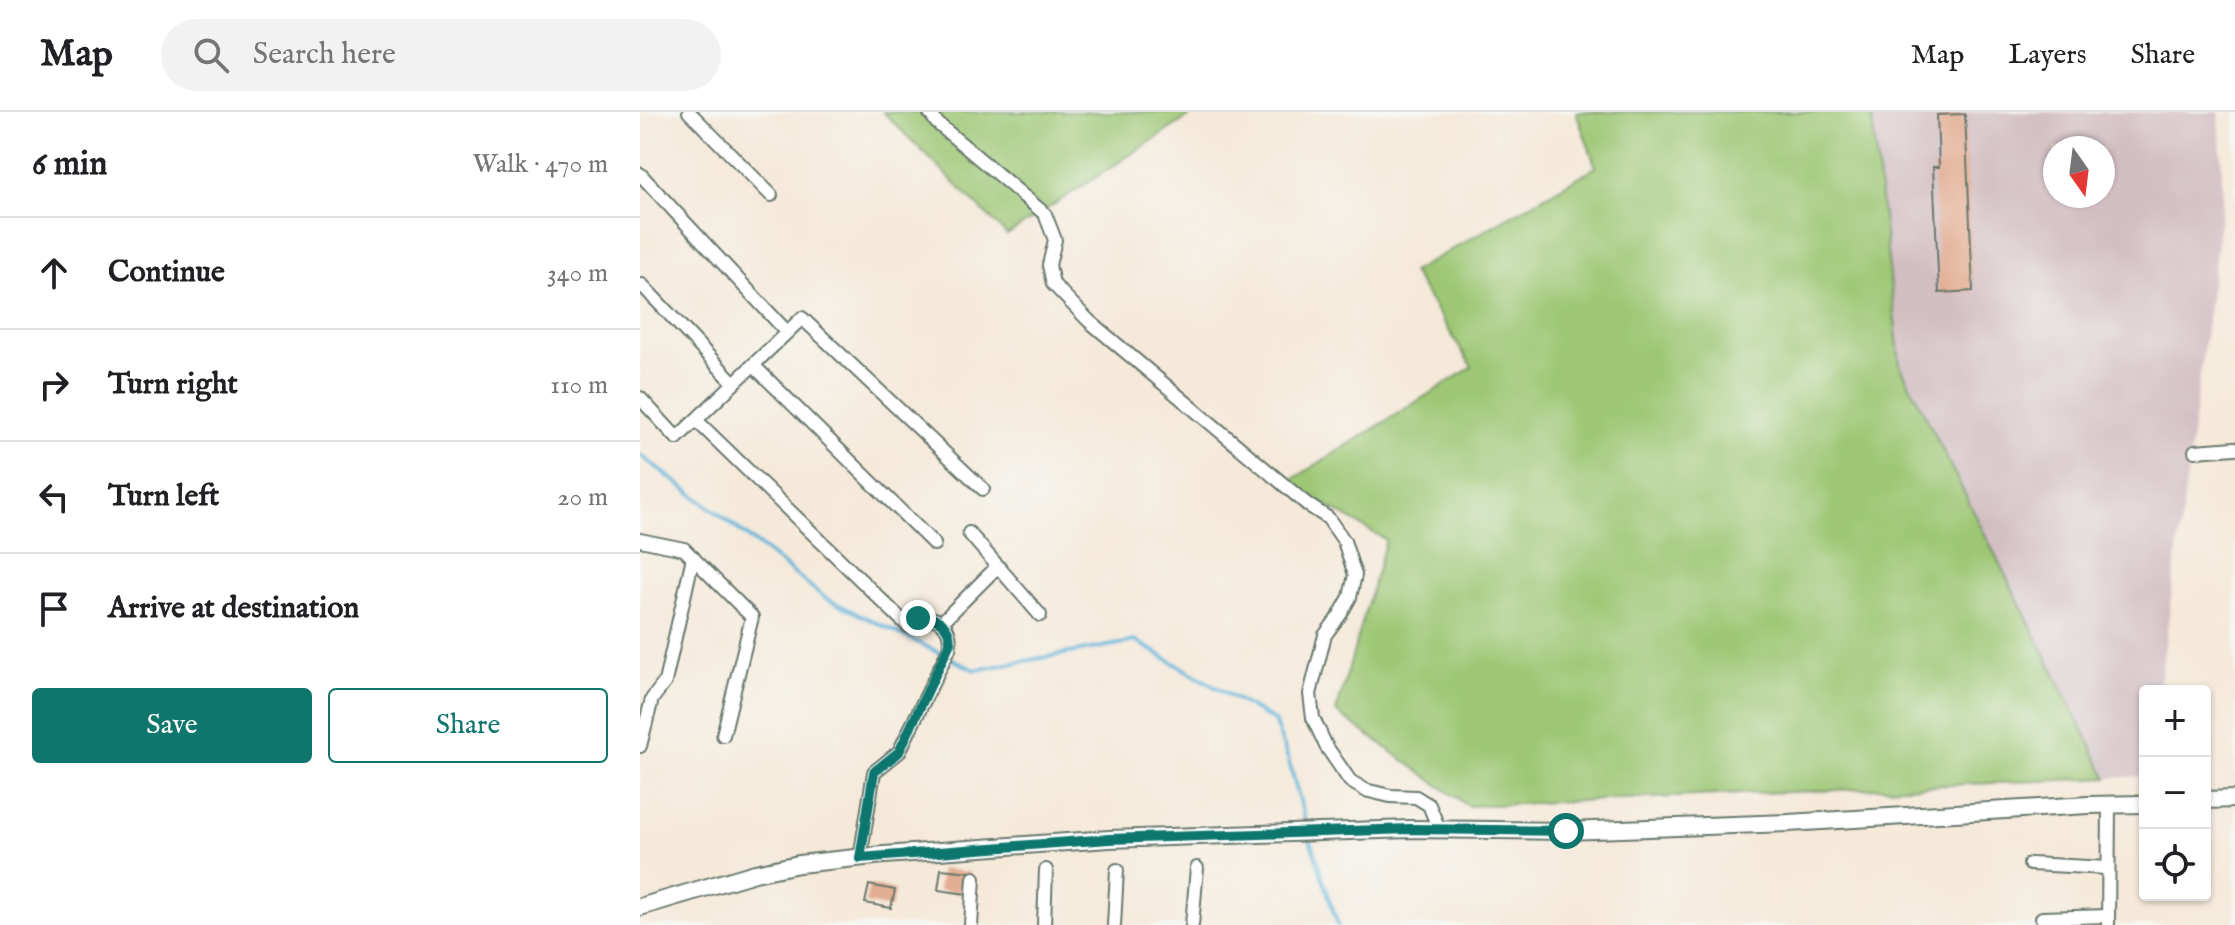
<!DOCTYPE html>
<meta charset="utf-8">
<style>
body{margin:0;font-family:"IM FELL English",serif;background:#f2f2f2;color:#202124}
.controls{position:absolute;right:24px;bottom:24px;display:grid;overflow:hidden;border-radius:8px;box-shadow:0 2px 6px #0004}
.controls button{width:72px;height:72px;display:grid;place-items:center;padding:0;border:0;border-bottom:2px solid #e0e0e0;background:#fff;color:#202124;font:40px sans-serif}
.compass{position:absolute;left:1403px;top:24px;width:72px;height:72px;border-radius:50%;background:#fff;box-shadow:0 2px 6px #0004;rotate:166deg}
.stop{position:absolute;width:24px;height:24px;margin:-18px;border:6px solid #0f766e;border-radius:50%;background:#fff}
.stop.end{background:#0f766e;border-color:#fff;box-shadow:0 2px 8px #0008}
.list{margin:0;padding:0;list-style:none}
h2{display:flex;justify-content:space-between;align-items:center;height:104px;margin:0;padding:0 32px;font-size:34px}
h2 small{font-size:26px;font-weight:400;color:#757577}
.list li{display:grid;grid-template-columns:52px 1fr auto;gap:24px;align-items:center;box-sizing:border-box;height:112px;padding:0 32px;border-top:2px solid #e0e0e0}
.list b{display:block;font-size:30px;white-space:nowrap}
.list em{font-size:26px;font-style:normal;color:#757577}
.actions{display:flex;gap:16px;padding:24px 32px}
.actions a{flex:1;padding:18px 0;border:2px solid #0f766e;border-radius:8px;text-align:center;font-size:28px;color:#0f766e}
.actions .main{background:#0f766e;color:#fff}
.icon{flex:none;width:44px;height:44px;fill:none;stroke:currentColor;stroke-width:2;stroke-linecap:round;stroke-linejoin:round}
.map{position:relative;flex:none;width:1595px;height:813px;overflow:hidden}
header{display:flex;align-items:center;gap:48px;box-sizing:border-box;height:112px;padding:0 40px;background:#fff;border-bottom:2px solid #e0e0e0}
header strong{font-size:38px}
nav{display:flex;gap:44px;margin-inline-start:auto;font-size:28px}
.search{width:560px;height:72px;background:#f2f2f2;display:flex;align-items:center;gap:20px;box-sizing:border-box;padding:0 28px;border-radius:44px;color:#757577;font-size:30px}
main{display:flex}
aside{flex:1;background:#fff}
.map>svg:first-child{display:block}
</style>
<header>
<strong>Map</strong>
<div class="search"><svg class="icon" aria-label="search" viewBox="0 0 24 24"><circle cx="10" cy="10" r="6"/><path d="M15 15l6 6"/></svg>Search here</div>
<nav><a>Map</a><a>Layers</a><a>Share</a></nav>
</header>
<main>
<aside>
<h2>6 min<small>Walk · 470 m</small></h2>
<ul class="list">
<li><svg class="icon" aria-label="ahead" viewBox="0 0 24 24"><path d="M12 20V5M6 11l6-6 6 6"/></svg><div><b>Continue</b></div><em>340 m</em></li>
<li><svg class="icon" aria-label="right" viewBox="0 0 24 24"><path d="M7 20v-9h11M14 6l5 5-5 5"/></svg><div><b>Turn right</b></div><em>110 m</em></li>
<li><svg class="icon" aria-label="left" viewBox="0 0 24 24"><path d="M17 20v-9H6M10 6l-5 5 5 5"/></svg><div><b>Turn left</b></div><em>20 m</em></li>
<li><svg class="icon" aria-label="arrive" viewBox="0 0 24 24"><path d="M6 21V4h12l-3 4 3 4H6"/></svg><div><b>Arrive at destination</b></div></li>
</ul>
<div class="actions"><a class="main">Save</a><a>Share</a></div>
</aside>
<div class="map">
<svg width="1595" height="813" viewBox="0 0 1595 813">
<rect width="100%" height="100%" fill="#f6f6f2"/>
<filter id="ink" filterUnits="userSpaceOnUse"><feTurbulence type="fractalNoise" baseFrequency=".0125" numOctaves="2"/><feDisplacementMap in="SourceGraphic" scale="16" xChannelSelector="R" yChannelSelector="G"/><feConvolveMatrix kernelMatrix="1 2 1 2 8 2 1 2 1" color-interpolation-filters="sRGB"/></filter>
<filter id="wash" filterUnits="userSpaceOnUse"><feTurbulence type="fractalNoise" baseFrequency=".006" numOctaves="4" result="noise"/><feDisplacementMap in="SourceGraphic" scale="32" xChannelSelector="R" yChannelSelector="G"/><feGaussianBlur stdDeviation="1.8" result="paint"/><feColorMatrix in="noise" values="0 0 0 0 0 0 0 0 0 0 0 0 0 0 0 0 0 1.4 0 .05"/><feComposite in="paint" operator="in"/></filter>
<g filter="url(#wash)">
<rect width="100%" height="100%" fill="#f5e9d9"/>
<!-- industrial -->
<path fill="#d2bec3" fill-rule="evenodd" d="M1231,0h348l4,85 -64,494h-14v85l-38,2 -207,-413zM1415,36h48v48h-48z"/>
<!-- green -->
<g fill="#9dc774" stroke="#5e8254" stroke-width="2">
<polygon points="243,0 556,0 367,123"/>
<polygon points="936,0 1231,0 1260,253 1467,666 828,694 696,600 746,428 647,371 832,255 772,160 956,55"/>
</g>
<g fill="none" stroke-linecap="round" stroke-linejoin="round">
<!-- stream -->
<g stroke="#5db2d9" stroke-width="4">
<polyline points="0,343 80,403 185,486 335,558 496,529 634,609 648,646 667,715"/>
<polyline points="669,724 698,813"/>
</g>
</g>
<g id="blocks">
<!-- building -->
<g fill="#e2ad93">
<polygon points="1325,2 1333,179 1299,181 1293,55 1299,55 1297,3"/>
<polygon points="301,757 330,760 327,782 298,778"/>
<polygon points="229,773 255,778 251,796 225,791"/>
</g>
</g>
</g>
<g filter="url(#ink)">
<use href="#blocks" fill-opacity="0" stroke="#6a796e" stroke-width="2"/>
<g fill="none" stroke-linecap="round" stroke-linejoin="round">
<defs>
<g id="minor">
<polyline points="49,0 131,83"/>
<polyline points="289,0 297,11 405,102 415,128 409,153 413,172 449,209 668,393 688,406 704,429 715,463 710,485 700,503 685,523 670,582 673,606 686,634 710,669 725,678 750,684 776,685 789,693 799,717"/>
<polyline points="0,62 147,220"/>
<polyline points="0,175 2,173 94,271"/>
<polyline points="113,253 294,432"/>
<polyline points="0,286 37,326 162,206 343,377"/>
<path d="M56,308l212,206c20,-18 47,-4 41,23l-50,103 -25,20 -14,86"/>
<polyline points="1555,339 1595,336"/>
<polyline points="329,421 400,503"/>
<polyline points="0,428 44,437 112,505 83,623"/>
<polyline points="302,510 358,454"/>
<polyline points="0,634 12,587 25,570 53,445"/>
<polyline points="1390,752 1468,756"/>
<polyline points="1402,806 1468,804"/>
<polyline points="331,813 334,766"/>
<polyline points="404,813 406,758"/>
<polyline points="474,813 477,758"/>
<polyline points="552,813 557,756"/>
<polyline points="1468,813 1469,693"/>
</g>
<g id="tertiary">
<polyline points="1565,688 1595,687"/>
<polyline points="0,795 115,761 159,752 244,743 469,727 770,717 926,719 1148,711 1448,693 1505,692"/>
</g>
</defs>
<!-- minor casing -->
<use href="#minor" stroke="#6a796e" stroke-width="16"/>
<!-- tertiary casing -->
<use href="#tertiary" stroke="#6a796e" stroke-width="20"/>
<!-- minor -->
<use href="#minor" stroke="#fff" stroke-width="12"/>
<!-- tertiary -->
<use href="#tertiary" stroke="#fff" stroke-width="16"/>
</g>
</g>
<g fill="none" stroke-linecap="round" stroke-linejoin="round" filter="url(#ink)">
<!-- route -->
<path stroke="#0f766e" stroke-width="10" d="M278,506c18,-3 32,6 32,25l-51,109 -25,20 -14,86 249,-19 301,-10 156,2"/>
</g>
</svg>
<div class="controls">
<button>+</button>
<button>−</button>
<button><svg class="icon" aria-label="locate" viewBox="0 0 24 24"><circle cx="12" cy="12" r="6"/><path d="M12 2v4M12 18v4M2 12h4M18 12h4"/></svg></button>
</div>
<svg class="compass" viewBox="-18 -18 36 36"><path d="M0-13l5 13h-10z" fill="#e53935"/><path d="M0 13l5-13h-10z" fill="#757577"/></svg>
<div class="stop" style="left:926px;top:719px"></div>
<div class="stop end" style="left:278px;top:506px"></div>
</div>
</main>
